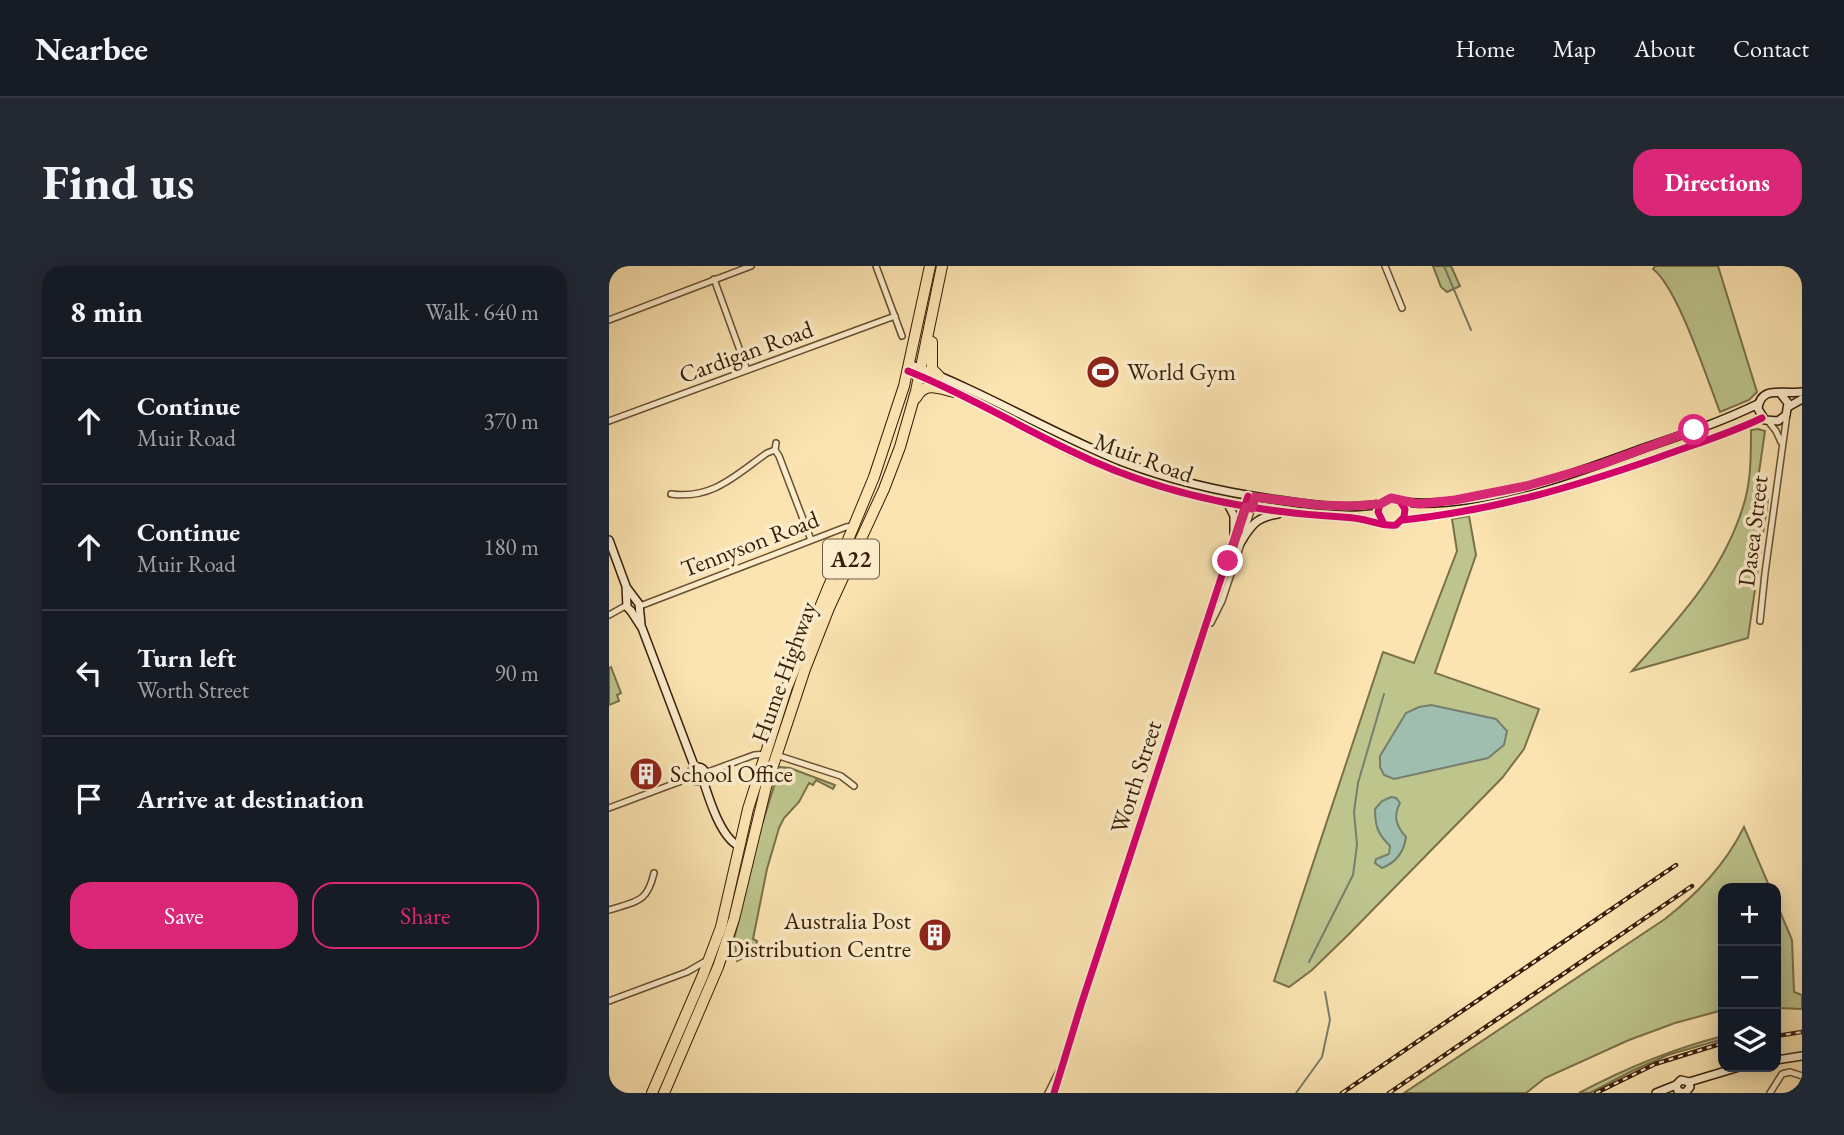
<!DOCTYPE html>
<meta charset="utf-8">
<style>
body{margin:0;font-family:"EB Garamond",serif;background:#242831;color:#f1f3f6}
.controls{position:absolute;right:21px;bottom:21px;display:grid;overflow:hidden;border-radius:14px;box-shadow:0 4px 18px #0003}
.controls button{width:63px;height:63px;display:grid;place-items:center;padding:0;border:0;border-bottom:2px solid #363941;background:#171b24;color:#f1f3f6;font:35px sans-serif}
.stop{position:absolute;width:21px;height:21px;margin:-16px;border:5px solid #db2777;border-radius:50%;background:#fff}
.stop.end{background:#db2777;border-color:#fff;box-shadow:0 2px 7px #0008}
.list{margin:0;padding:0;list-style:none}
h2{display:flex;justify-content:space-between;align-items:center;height:91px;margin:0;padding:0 28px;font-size:30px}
h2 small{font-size:23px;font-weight:400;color:#9ea1a6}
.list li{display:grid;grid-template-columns:46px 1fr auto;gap:21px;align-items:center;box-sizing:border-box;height:126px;padding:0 28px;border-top:2px solid #363941}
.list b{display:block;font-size:26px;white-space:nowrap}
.list p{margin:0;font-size:23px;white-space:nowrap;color:#9ea1a6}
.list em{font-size:23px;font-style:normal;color:#9ea1a6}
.actions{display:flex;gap:14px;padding:21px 28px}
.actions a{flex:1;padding:16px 0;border:2px solid #db2777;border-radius:21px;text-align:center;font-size:24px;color:#db2777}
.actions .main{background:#db2777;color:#fff}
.icon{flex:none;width:38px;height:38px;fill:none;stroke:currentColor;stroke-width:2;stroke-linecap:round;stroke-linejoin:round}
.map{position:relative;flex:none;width:1193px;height:827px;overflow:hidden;border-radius:21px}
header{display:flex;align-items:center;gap:42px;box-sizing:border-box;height:98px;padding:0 35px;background:#171b24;border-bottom:2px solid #363941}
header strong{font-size:33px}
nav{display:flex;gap:38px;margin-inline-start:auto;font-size:24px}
.intro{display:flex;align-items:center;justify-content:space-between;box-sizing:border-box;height:168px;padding:0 42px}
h1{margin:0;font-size:49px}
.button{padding:18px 32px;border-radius:21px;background:#db2777;color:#fff;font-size:24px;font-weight:700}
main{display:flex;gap:42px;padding:0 42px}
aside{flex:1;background:#171b24;border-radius:21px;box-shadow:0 4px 18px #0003}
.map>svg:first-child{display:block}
</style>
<header>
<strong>Nearbee</strong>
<nav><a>Home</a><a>Map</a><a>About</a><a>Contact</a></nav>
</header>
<div class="intro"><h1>Find us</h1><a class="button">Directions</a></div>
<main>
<aside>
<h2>8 min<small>Walk · 640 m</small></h2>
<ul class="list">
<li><svg class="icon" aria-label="ahead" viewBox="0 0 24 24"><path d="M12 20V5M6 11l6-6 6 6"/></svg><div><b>Continue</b><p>Muir Road</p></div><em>370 m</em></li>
<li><svg class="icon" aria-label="ahead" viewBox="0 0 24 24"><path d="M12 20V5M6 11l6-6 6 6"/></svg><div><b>Continue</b><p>Muir Road</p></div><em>180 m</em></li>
<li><svg class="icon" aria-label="left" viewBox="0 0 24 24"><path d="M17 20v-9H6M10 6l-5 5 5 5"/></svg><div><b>Turn left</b><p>Worth Street</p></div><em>90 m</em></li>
<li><svg class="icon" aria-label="arrive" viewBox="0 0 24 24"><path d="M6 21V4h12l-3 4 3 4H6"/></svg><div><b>Arrive at destination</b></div></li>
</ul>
<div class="actions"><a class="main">Save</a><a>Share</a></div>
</aside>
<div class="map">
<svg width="1193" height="827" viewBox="0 0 1193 827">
<rect width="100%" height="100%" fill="#fbe4b1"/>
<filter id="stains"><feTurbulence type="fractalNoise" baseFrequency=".00286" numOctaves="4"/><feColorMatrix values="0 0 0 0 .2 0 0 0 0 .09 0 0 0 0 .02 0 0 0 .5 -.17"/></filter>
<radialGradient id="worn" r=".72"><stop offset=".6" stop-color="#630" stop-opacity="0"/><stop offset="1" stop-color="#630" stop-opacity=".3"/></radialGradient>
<!-- green -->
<g fill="#bdc48c" stroke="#7a704a" stroke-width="2">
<polygon points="824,0 842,0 851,20 838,26 832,21"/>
<path d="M1046,0h63l39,126 -8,8 -29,12c-13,-33 -42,-124 -67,-143z"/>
<path d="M1149,163l7,2 -9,62h6v5l6,1 -20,139 -116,33c47,-52 94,-102 113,-171 6,-22 6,-46 6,-70z"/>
<polygon points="860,250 867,289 826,407 930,443 915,483 893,512 740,668 703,704 680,721 665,715 774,386 805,397 848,285 843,253"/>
<polygon points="2,401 12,427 8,429 10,435 0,439 0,402"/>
<polygon points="171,501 181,502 226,519 224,523 207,514 204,519 200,517 190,536 175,552 170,562 158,603 144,673 148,675 145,687 128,695 125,673 150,568"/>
<path d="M1135,561l26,61h-47v122l-48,13 -46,17 -84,38 -19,15h-122l261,-174c33,-26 60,-54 79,-92z"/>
<polygon points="1167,636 1183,674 1185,726 1193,729 1193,743 1167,742"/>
<path d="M1114,770v3l-55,16 -36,16 -42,22h-11c47,-25 93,-44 144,-57z"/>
</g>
<!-- water -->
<g fill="#9fbeb0" stroke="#767e6c" stroke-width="2">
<polygon points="822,439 887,453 898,465 895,479 879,492 785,513 775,509 771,501 771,490 797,447 810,441"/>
<path d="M782,531l5,1 4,5c-7,13 -4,23 6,34 -2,15 -9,25 -24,31l-7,-5 1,-4 13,-5 1,-8c-12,-12 -15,-19 -15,-37l7,-8z"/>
</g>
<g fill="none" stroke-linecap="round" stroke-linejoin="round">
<!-- stream -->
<g stroke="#767e6c" stroke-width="2">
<polyline points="835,0 862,64"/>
<polyline points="700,696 744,609 748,579 745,546 749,517 775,428"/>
<polyline points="687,827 713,791 721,754 716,726"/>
</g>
<defs>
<g id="street">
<polyline points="267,0 293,70"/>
<polyline points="776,0 793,42"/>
<polyline points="105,13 138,104"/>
<polyline points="0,54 142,0"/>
<polyline points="0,155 286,50"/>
<polyline points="1159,155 1167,165 1172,176"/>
<polyline points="167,177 166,184 170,190 202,274"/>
<path d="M62,228c41,6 65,-19 96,-41l8,-3"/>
<polyline points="636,265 646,231"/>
<polyline points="31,340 237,261 244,260"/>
<polyline points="0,349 18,339"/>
<polyline points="1151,355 1156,307 1178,148"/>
<polyline points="602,357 613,335 633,275"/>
<polyline points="167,489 232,510 245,520"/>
<polyline points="96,507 145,489 157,488"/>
<polyline points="0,542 83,511"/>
<path d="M0,644c28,-9 38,-7 45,-37"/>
<polyline points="0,735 78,706 97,695"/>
<polyline points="439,827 450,805"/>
<polyline points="445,827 472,739 639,230"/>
<polyline points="1161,827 1173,808 1181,806 1193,810"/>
</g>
<g id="secondary">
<path d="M300,98c74,27 141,69 214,98 50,19 103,31 156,38 33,5 68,10 101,4"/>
<path d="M306,108c55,21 104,53 157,78 82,39 167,58 256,64 11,1 22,1 32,3 12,2 25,8 36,6l8,-8 1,-8 -6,-9 -12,-1 -7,5 -2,8 6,12"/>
<path d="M1171,127l8,10 -2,12 -8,6 -13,-1 -7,-11c2,-25 27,-14 44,-17"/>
<polyline points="1179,141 1193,133"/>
<path d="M792,236c78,8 170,-27 243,-54 38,-13 77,-26 114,-44"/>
<polyline points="619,238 625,250 625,276"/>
<path d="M794,254c92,-10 167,-32 254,-62 35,-13 72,-24 105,-40"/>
<polyline points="0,274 17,320 18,341 22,345"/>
<path d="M632,276c10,-17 16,-25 37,-28"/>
<polyline points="18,322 30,338 32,358"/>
<polyline points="22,345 33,362 86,502"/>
<circle cx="89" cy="508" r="7"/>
<path d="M94,514c6,19 18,58 36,66"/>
<polyline points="1167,794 1193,790"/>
<polyline points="1080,816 1130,801"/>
<polyline points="1067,819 1069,825 1076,827 1081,821 1080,816"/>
<polyline points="1047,827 1067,819 1072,814 1080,816"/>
</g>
<g id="highway">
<polyline points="323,76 323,103 330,110"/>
<path d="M307,132c9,-17 22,-10 38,-6"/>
<polyline points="43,827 94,709 112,661 139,543 178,421 265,211 295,120 321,0"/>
<polyline points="55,827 109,701 125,653 157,521 196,403 220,342 275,223 291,181 307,125 333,0"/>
</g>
</defs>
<!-- street casing -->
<use href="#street" stroke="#694f32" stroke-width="8"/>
<!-- secondary casing -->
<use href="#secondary" stroke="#381d07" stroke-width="10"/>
<!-- highway casing -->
<use href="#highway" stroke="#381d07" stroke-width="12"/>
<!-- street -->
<use href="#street" stroke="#fcedcc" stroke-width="5"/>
<!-- secondary -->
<use href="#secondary" stroke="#fcedcc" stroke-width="7"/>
<!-- highway -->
<use href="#highway" stroke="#fbe4b1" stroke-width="10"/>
<defs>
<g id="rail">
<polyline points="1167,770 1193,766"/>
<polyline points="733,827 1067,599"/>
<polyline points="780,827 1083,620"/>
<polyline points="987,827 1046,798 1114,777"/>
</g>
</defs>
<!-- rail casing -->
<use href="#rail" stroke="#381d07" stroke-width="4.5"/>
<!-- rail -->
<use href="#rail" stroke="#fcedcc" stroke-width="2" stroke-dasharray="5" stroke-linecap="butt"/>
<defs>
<g id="cycleway">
<path d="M299,105c56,22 108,54 163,80 81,40 168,59 257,65 11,1 22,1 32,3 12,2 25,8 36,6l8,-8 1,-8 -6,-9 -12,-1 -7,5 -2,8 6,12"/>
<path d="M794,254c92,-10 167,-32 254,-62 35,-13 72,-24 105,-40"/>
<polyline points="445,827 472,739 639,230"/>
</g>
</defs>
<!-- cycleway casing -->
<use href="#cycleway" stroke="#fcedcc" stroke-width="11"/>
<!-- cycleway -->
<use href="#cycleway" stroke="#d6006c" stroke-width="7"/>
</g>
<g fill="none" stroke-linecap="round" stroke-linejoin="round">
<!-- route -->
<polyline stroke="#db2777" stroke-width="9" points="619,295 637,241 643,242 646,231 710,239 742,240 771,238 782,232 810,238 846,234 917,220 993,198 1085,164"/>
</g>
<!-- icons -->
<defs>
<symbol id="stadium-disc" viewBox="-11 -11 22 22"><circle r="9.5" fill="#8f2418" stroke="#fcedcc"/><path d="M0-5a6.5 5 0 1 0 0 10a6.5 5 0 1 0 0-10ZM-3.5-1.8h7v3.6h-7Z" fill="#fff"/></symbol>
<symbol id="building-disc" viewBox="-11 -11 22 22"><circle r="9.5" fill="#8f2418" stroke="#fcedcc"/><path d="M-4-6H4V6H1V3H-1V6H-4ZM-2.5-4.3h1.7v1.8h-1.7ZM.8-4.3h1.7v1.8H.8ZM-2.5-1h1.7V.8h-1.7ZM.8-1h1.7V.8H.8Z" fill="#fff"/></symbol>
</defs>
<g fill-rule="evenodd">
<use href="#stadium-disc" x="475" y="87" width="38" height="38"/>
<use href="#building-disc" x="18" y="489" width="38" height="38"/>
<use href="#building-disc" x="307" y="650" width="38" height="38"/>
</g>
<g text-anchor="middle" stroke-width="7" stroke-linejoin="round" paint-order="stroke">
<!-- shield labels -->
<rect fill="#fcedcc" stroke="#735b42" stroke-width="2" x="214" y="273.5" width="56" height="39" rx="5"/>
<g font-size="23" font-weight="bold" fill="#381d07">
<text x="242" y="301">A22</text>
</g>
<!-- street labels -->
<g font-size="24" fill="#381d07" stroke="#fcedcc">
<text transform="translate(137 86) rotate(-20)" y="8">Cardigan Road</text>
<text transform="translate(535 192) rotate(20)" y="8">Muir Road</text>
<text transform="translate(1144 265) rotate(-83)" y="8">Dasea Street</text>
<text transform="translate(141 278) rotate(-21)" y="8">Tennyson Road</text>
<text transform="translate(175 406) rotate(-70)" y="8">Hume Highway</text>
<text transform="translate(527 511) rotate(-72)" y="8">Worth Street</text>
</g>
<!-- poi labels -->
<g font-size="24" fill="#381d07" stroke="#fcedcc" text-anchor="start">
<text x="518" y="114">World Gym</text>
<text x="61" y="516">School Office</text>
<text x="302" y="663" text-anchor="end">Australia Post<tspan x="302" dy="28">Distribution Centre</tspan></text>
</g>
</g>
<rect width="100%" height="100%" filter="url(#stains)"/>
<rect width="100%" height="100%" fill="url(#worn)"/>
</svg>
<div class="controls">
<button>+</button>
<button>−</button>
<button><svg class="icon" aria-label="layers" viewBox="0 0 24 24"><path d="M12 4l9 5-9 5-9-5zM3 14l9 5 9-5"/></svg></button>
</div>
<div class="stop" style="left:1085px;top:164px"></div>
<div class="stop end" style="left:619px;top:295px"></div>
</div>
</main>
